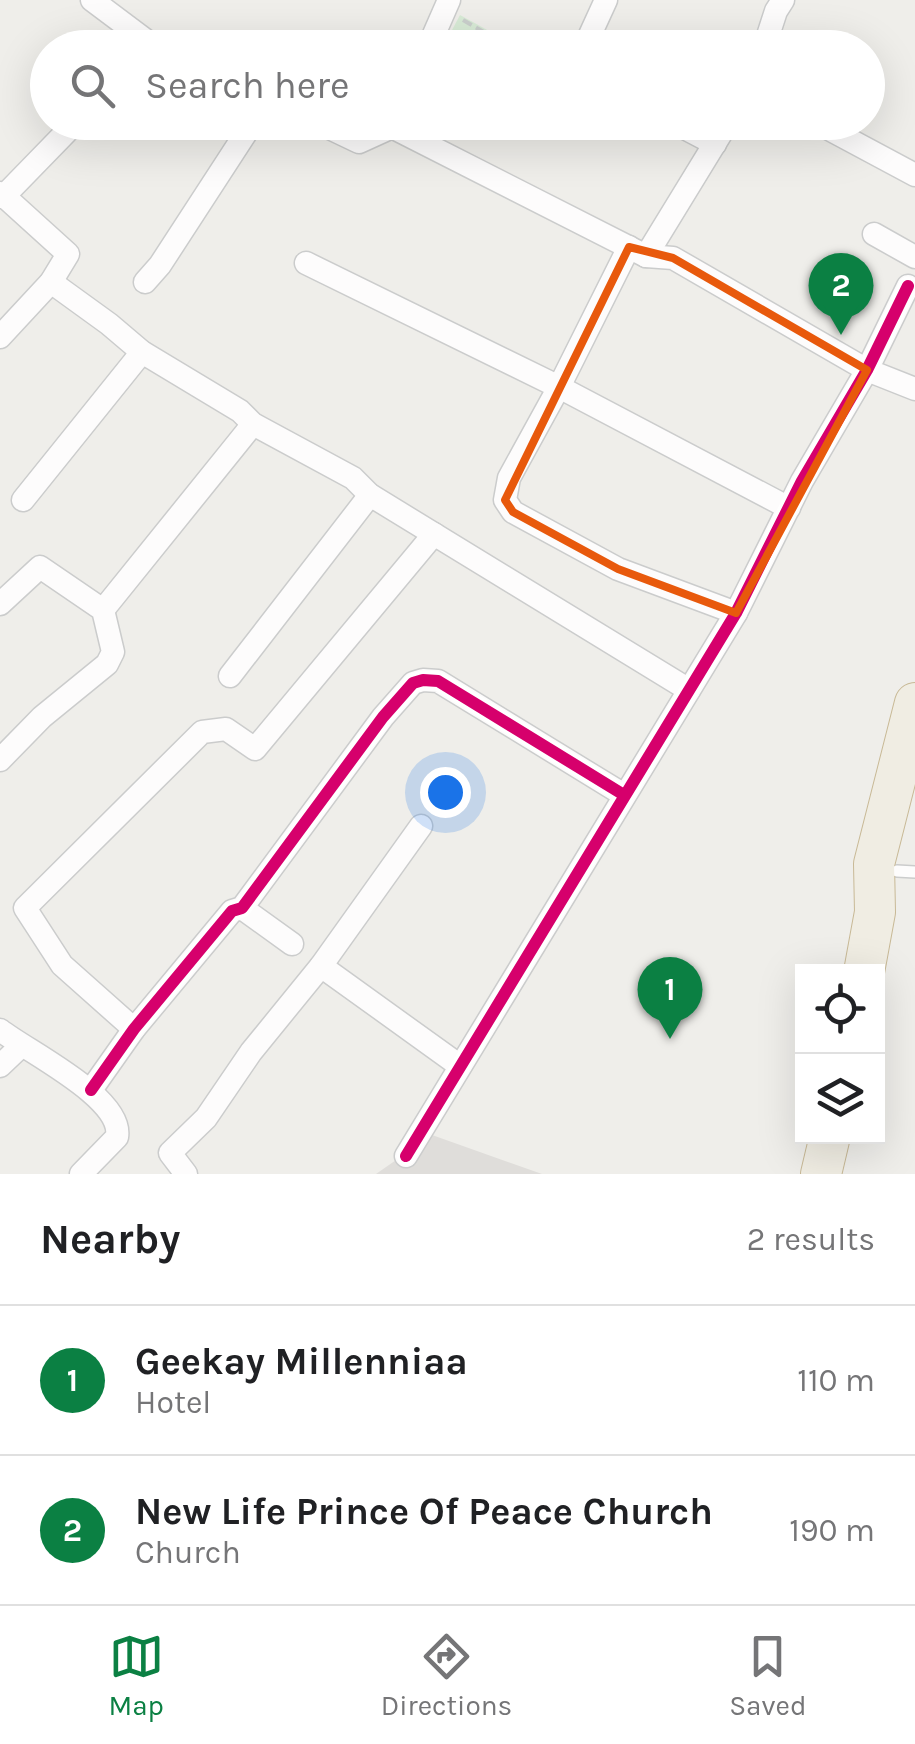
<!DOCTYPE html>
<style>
body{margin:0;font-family:Karla,sans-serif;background:#f2f2f2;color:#202124}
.controls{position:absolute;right:30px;bottom:30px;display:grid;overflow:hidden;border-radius:0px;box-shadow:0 10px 40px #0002}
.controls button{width:90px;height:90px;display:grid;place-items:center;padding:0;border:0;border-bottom:2px solid #e0e0e0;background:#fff;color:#202124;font:50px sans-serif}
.you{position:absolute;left:445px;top:792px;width:35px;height:35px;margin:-25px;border:8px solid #fff;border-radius:50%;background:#1a73e8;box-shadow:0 0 0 15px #1a73e833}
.badge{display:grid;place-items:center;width:65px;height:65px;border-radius:50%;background:#0b8043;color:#fff;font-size:32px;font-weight:700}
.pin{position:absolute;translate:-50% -82px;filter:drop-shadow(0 2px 5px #0008)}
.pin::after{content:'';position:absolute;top:52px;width:35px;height:30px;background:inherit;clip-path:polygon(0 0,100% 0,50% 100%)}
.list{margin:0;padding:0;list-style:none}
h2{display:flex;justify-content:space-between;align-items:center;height:130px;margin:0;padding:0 40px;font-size:42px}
h2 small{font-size:32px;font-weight:400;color:#757577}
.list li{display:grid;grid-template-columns:65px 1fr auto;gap:30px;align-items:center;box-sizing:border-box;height:150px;padding:0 40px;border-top:2px solid #e0e0e0}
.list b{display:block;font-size:38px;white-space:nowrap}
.list p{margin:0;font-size:32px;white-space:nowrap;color:#757577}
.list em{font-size:32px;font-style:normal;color:#757577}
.icon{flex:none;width:55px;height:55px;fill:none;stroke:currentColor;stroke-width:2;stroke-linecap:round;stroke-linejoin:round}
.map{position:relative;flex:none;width:915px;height:1174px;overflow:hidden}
.search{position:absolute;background:#fff;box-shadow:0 10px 40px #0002;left:30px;right:30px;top:30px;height:110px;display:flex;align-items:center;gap:25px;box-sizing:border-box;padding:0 35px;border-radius:55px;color:#757577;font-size:38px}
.sheet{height:430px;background:#fff}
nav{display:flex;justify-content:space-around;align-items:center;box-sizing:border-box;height:140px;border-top:2px solid #e0e0e0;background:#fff;font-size:28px;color:#757577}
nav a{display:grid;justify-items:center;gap:5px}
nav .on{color:#0b8043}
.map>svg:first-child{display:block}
</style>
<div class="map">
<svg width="915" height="1174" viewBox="0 0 915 1174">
<rect width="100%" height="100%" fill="#efeeea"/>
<!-- industrial -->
<polygon fill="#dfddda" points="432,1135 542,1174 376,1174"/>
<!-- green -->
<polygon fill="#d8ebd6" points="460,15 518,47 443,47"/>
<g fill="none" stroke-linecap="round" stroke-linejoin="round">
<defs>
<polyline id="lane" points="897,871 915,872"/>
<g id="street">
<polyline points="92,0 148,42"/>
<polyline points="428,48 449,0"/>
<polyline points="584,48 606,0"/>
<polyline points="764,48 776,11 783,0"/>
<polyline points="317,122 359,142 392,127 646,256 673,258 867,370 915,389"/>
<polyline points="673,122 715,144"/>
<polyline points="816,122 915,175"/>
<polyline points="0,193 4,196 76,122"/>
<polyline points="0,197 4,196 68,254 51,282 0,337"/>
<polyline points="874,234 915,257"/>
<polyline points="629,247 559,387 509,478 505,500 513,512 618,569 736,613"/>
<polyline points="646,256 728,122"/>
<polyline points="306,263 559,387 789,508"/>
<polyline points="51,282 109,324 142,352 240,411 253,424 353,478 370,495 689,690"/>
<polyline points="145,282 160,265 253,122"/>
<polyline points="23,500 142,352"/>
<polyline points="0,604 40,567 103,610 113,652 107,664 42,717 0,760"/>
<polyline points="103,610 253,424"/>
<polyline points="230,676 370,495"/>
<polyline points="242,908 292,944"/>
<polyline points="321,966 460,1066"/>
<polyline points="134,1029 62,965 25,908 202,732 226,729 255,749 434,534"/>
<path d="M0,1030c28,22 124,68 117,107l-36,37"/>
<polyline points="0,1066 21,1046"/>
<polyline points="91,1090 134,1029 232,911 242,908 383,717 413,683 423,680 438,681 624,795"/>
<polyline points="406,1156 736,613 802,481 867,370 908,286"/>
<polyline points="186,1174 170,1153 206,1118 251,1052 321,966 421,826"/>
</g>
<g id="highway">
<polyline points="864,972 875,912 874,864 915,703"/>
<polyline points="821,1174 830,1136"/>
</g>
</defs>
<!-- lane casing -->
<use href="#lane" stroke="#cbcccc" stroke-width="14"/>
<!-- street casing -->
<use href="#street" stroke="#cbcccc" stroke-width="25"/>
<!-- highway casing -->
<use href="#highway" stroke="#c8b996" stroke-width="42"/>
<!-- path -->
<g stroke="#cacfcc" stroke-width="4" stroke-dasharray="10 5" stroke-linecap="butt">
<polyline points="463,20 511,48"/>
<polyline points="477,122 484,126 486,122"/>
</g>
<!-- lane -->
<use href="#lane" stroke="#fdfcfc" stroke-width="11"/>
<!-- street -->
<use href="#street" stroke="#fdfcfc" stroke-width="22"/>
<!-- highway -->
<use href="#highway" stroke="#f0ede3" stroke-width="40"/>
<defs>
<g id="cycleway">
<polyline points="91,1090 134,1029 232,911 242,908 383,717 413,683 423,680 438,681 624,795"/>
<polyline points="406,1156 736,613 802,481 867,370 908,286"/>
</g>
</defs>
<!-- cycleway casing -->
<use href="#cycleway" stroke="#fff" stroke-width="19"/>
<!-- cycleway -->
<use href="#cycleway" stroke="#d6006c" stroke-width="12"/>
</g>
<!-- marked area -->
<path fill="none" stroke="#e8590c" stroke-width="8" stroke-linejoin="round" d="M629,247l44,11 194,112 -131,243 -118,-44 -105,-57 -8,-12z"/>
</svg>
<div class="controls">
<button><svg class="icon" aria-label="locate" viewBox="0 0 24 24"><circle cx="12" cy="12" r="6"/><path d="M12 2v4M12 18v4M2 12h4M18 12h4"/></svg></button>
<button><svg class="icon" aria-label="layers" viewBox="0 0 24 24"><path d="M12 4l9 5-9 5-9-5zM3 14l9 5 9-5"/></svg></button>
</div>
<div class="you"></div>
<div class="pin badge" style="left:670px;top:1039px">1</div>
<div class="pin badge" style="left:841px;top:335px">2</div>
<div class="search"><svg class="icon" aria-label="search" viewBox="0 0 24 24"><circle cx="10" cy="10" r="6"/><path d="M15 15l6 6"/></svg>Search here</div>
</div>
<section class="sheet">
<h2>Nearby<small>2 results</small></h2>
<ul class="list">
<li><span class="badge">1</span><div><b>Geekay Millenniaa</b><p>Hotel</p></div><em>110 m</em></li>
<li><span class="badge">2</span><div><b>New Life Prince Of Peace Church</b><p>Church</p></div><em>190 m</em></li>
</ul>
</section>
<nav>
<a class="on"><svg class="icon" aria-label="map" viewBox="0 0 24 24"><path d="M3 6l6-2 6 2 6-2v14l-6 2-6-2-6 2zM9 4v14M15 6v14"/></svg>Map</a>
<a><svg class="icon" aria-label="directions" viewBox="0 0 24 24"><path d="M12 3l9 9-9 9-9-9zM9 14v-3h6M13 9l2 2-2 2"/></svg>Directions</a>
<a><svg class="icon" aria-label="saved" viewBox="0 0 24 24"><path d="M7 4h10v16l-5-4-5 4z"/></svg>Saved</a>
</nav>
